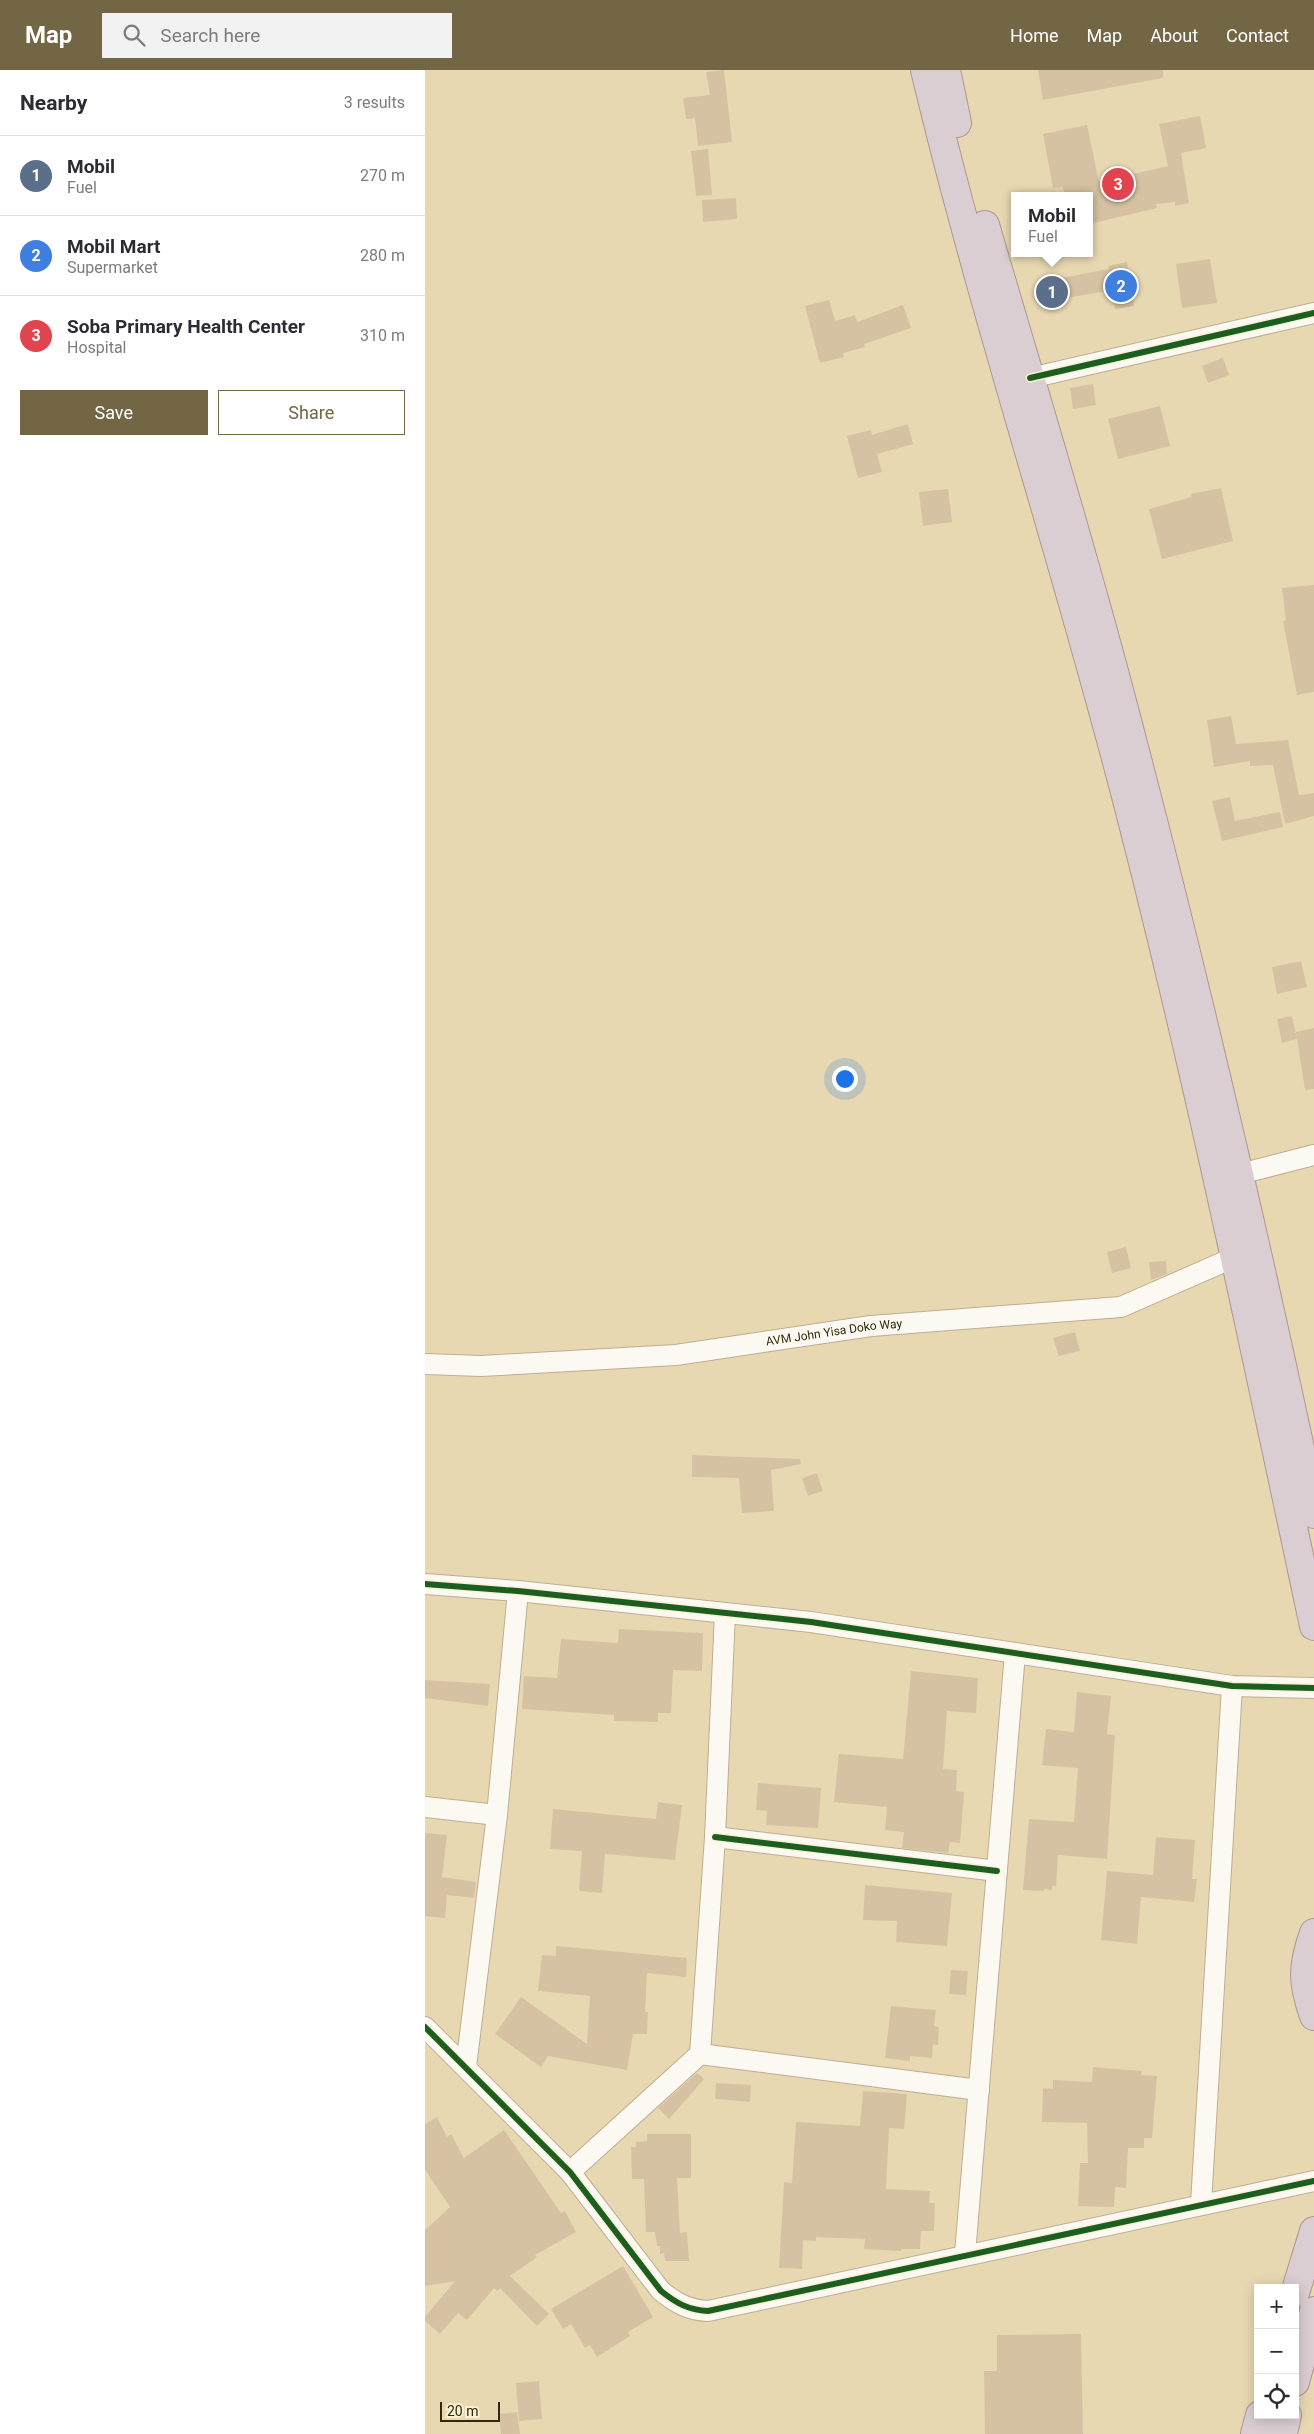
<!DOCTYPE html>
<meta charset="utf-8">
<style>
body{margin:0;font-family:Roboto,sans-serif;background:#f2f2f3;color:#2b2b33}
.controls{position:absolute;right:15px;bottom:15px;display:grid;overflow:hidden;border-radius:0px;box-shadow:0 2px 12px #0003}
.controls button{width:45px;height:45px;display:grid;place-items:center;padding:0;border:0;border-bottom:1px solid #e1e1e2;background:#fff;color:#2b2b33;font:25px sans-serif}
.scale{position:absolute;left:15px;bottom:12px;width:60px;box-sizing:border-box;padding-left:5px;border:2px solid #33280b;border-top:0;font-size:14px;line-height:18px;white-space:nowrap;color:#33280b;-webkit-text-stroke:4px #fbf0d6;paint-order:stroke}
.you{position:absolute;left:419px;top:1008px;width:18px;height:18px;margin:-12px;border:4px solid #fff;border-radius:50%;background:#1a73e8;box-shadow:0 0 0 8px #1a73e833}
.badge{display:grid;place-items:center;width:32px;height:32px;border-radius:50%;background:#726645;color:#fff;font-size:16px;font-weight:700}
.pin{position:absolute;translate:-50% -50%;border:2px solid #fff;box-shadow:0 1px 5px #0006}
.popup{position:absolute;left:586px;top:122px;width:82px;height:65px;box-sizing:border-box;display:grid;place-content:center;border-radius:0px;background:#fff;filter:drop-shadow(0 1px 4px #0005);font-size:16px;white-space:nowrap;color:#7c7c81}
.popup b{font-size:19px;color:#2b2b33}
.popup::after{content:'';position:absolute;left:50%;top:100%;margin-left:-10px;border:10px solid transparent;border-top-color:#fff}
.list{margin:0;padding:0;list-style:none}
h2{display:flex;justify-content:space-between;align-items:center;height:65px;margin:0;padding:0 20px;font-size:21px}
h2 small{font-size:16px;font-weight:400;color:#7c7c81}
.list li{display:grid;grid-template-columns:32px 1fr auto;gap:15px;align-items:center;box-sizing:border-box;height:80px;padding:0 20px;border-top:1px solid #e1e1e2}
.list b{display:block;font-size:19px;white-space:nowrap}
.list p{margin:0;font-size:16px;white-space:nowrap;color:#7c7c81}
.list em{font-size:16px;font-style:normal;color:#7c7c81}
.actions{display:flex;gap:10px;padding:15px 20px}
.actions a{flex:1;padding:11px 0;border:1px solid #726645;border-radius:0px;text-align:center;font-size:18px;color:#726645}
.actions .main{background:#726645;color:#fff}
.icon{flex:none;width:28px;height:28px;fill:none;stroke:currentColor;stroke-width:2;stroke-linecap:round;stroke-linejoin:round}
.map{position:relative;flex:none;width:889px;height:2364px;overflow:hidden}
header{display:flex;align-items:center;gap:30px;box-sizing:border-box;height:70px;padding:0 25px;background:#726645;color:#fff}
header strong{font-size:24px}
nav{display:flex;gap:28px;margin-inline-start:auto;font-size:18px}
.search{width:350px;height:45px;background:#f2f2f3;display:flex;align-items:center;gap:12px;box-sizing:border-box;padding:0 18px;border-radius:0px;color:#7c7c81;font-size:19px}
main{display:flex}
aside{flex:1;background:#fff}
.map>svg:first-child{display:block}
</style>
<header>
<strong>Map</strong>
<div class="search"><svg class="icon" aria-label="search" viewBox="0 0 24 24"><circle cx="10" cy="10" r="6"/><path d="M15 15l6 6"/></svg>Search here</div>
<nav><a>Home</a><a>Map</a><a>About</a><a>Contact</a></nav>
</header>
<main>
<aside>
<h2>Nearby<small>3 results</small></h2>
<ul class="list">
<li><span class="badge" style="background:#5c6f8a">1</span><div><b>Mobil</b><p>Fuel</p></div><em>270 m</em></li>
<li><span class="badge" style="background:#3f7fe0">2</span><div><b>Mobil Mart</b><p>Supermarket</p></div><em>280 m</em></li>
<li><span class="badge" style="background:#e0444e">3</span><div><b>Soba Primary Health Center</b><p>Hospital</p></div><em>310 m</em></li>
</ul>
<div class="actions"><a class="main">Save</a><a>Share</a></div>
</aside>
<div class="map">
<svg width="889" height="2364" viewBox="0 0 889 2364">
<rect width="100%" height="100%" fill="#e8d8b2"/>
<!-- building -->
<g fill="#d6c2a2">
<polygon points="299,0 307,72 273,76 270,48 261,49 258,28 285,25 281,2"/>
<polygon points="613,0 738,0 738,8 618,30"/>
<polygon points="775,46 781,78 756,83 764,133 750,136 750,132 731,134 732,138 664,154 664,126 640,126 638,117 628,118 618,64 662,55 674,112 743,96 734,54"/>
<polygon points="283,79 287,125 271,126 266,81"/>
<polygon points="311,128 312,149 278,152 277,130"/>
<polygon points="785,189 792,233 757,238 751,194"/>
<polygon points="702,192 709,236 690,239 687,220 619,232 615,212 684,199 683,196"/>
<polygon points="404,230 410,251 430,245 432,252 478,235 486,258 439,274 440,277 418,283 419,287 395,293 380,236"/>
<polygon points="798,288 804,305 783,313 777,296"/>
<polygon points="668,314 671,335 648,339 645,318"/>
<polygon points="735,336 745,376 693,389 683,349"/>
<polygon points="483,354 488,374 452,384 457,402 433,408 422,366 446,360 447,365"/>
<polygon points="796,418 808,471 737,489 724,439 767,427 766,424"/>
<polygon points="523,419 527,452 498,456 494,422"/>
<polygon points="889,515 889,622 872,625 858,551 861,550 857,518"/>
<polygon points="806,646 811,674 863,670 874,725 889,723 889,746 860,754 848,695 825,696 825,691 789,697 782,650"/>
<polygon points="805,727 810,751 855,742 858,757 797,771 787,731"/>
<polygon points="876,891 882,917 852,924 847,897"/>
<polygon points="867,946 872,969 857,973 852,949"/>
<polygon points="889,958 889,1019 880,1020 871,962"/>
<polygon points="701,1177 706,1198 687,1203 682,1182"/>
<polygon points="741,1191 742,1204 726,1210 724,1192"/>
<polygon points="650,1262 655,1281 634,1286 628,1268"/>
<polygon points="267,1385 375,1389 376,1394 346,1400 349,1441 317,1443 314,1408 267,1407"/>
<polygon points="392,1403 398,1421 383,1426 377,1408"/>
<polygon points="194,1559 278,1563 277,1601 248,1600 246,1643 233,1643 233,1652 189,1651 189,1645 97,1639 99,1606 132,1608 136,1569 193,1573"/>
<polygon points="486,1601 553,1608 551,1643 522,1641 518,1699 532,1700 531,1721 539,1722 535,1773 525,1772 523,1783 477,1778 479,1762 460,1760 462,1737 409,1732 414,1684 478,1689"/>
<polygon points="0,1610 65,1614 63,1636 0,1628"/>
<polygon points="652,1622 686,1626 682,1664 690,1665 682,1789 633,1785 631,1816 627,1816 627,1820 619,1819 619,1821 598,1820 604,1749 649,1752 653,1698 617,1695 621,1659 649,1662"/>
<polygon points="333,1713 396,1718 393,1758 341,1755 342,1741 331,1740"/>
<polygon points="233,1732 257,1735 250,1790 180,1784 177,1823 154,1821 157,1781 125,1779 128,1739 231,1749"/>
<polygon points="0,1763 22,1765 17,1807 51,1812 49,1828 22,1825 20,1848 0,1846"/>
<polygon points="731,1767 770,1770 767,1809 772,1809 769,1832 716,1827 712,1874 676,1870 682,1801 728,1805"/>
<polygon points="440,1815 527,1823 522,1876 471,1872 472,1851 438,1850"/>
<polygon points="131,1876 262,1888 261,1907 222,1903 220,1942 223,1942 222,1964 208,1964 202,2000 123,1986 116,1997 70,1964 96,1927 162,1974 165,1926 113,1921 117,1885 131,1886"/>
<polygon points="526,1900 543,1901 541,1925 524,1924"/>
<polygon points="466,1936 511,1940 509,1956 514,1957 513,1975 508,1974 507,1988 485,1986 485,1991 460,1988"/>
<polygon points="668,1997 717,2001 716,2005 732,2006 727,2068 719,2068 719,2078 703,2078 701,2118 690,2117 689,2137 653,2136 655,2093 663,2093 662,2053 617,2052 618,2018 628,2019 628,2010 667,2012"/>
<polygon points="272,2003 279,2009 244,2049 233,2038"/>
<polygon points="291,2013 326,2015 325,2032 290,2029"/>
<polygon points="438,2021 482,2024 479,2059 464,2058 461,2119 505,2121 504,2133 510,2133 509,2161 496,2161 495,2179 476,2179 476,2181 439,2179 440,2169 391,2167 391,2171 378,2170 377,2199 354,2198 359,2112 367,2113 371,2052 435,2056"/>
<polygon points="12,2047 22,2067 26,2064 39,2088 79,2060 136,2143 140,2141 151,2162 110,2185 112,2187 85,2206 124,2244 112,2256 75,2218 72,2221 69,2218 42,2250 33,2243 15,2264 0,2251 0,2247 30,2211 0,2216 0,2160 25,2137 0,2100 0,2054"/>
<polygon points="222,2064 266,2064 266,2108 252,2108 255,2163 262,2162 264,2191 240,2191 239,2183 235,2184 235,2176 232,2176 230,2162 221,2162 219,2109 207,2109 206,2077 211,2077 211,2072 222,2071"/>
<polygon points="198,2196 228,2247 203,2262 205,2266 172,2287 165,2275 160,2278 146,2254 138,2259 126,2239"/>
<polygon points="656,2264 658,2364 560,2364 559,2301 572,2301 572,2265"/>
<polygon points="114,2311 117,2349 94,2351 91,2313"/>
<polygon points="92,2342 95,2364 76,2364 74,2344"/>
</g>
<g fill="none" stroke-linecap="round" stroke-linejoin="round">
<defs>
<g id="minor">
<polyline points="605,308 889,243"/>
<polyline points="815,1104 889,1085"/>
<path id="s1" d="M0,1294l56,2 195,-11 195,-29 250,-19 114,-50"/>
<polyline points="0,1514 93,1521 386,1552 807,1616 889,1618"/>
<polyline points="0,1737 72,1745"/>
<polyline points="290,1767 572,1801"/>
<path d="M0,1957l145,145 91,119c15,12 27,19 47,20l606,-130"/>
<polyline points="275,1984 554,2020"/>
<polyline points="41,1997 72,1745 93,1521"/>
<polyline points="145,2102 275,1984 290,1767 300,1543"/>
<polyline points="776,2134 807,1616"/>
<polyline points="540,2184 590,1583"/>
</g>
<g id="highway">
<path d="M500,0c59,246 139,486 202,730 71,274 128,550 187,826"/>
<polyline points="521,0 532,53"/>
<path d="M560,155c43,147 88,294 128,443 75,280 141,562 201,846"/>
<path d="M889,1863c-12,33 -12,49 0,83"/>
<polyline points="870,2223 889,2161"/>
<polyline points="870,2312 889,2241"/>
<polyline points="830,2364 835,2345"/>
<polyline points="858,2364 862,2345"/>
</g>
</defs>
<!-- minor casing -->
<use href="#minor" stroke="#bcaf92" stroke-width="22"/>
<!-- highway casing -->
<use href="#highway" stroke="#ab9790" stroke-width="30"/>
<!-- minor -->
<use href="#minor" stroke="#fcf9f3" stroke-width="20"/>
<!-- highway -->
<use href="#highway" stroke="#dbced3" stroke-width="28"/>
<defs>
<g id="cycleway">
<polyline points="605,308 889,243"/>
<polyline points="0,1514 93,1521 386,1552 807,1616 889,1618"/>
<polyline points="290,1767 572,1801"/>
<path d="M0,1957l145,145 91,119c15,12 27,19 47,20l606,-130"/>
</g>
</defs>
<!-- cycleway casing -->
<use href="#cycleway" stroke="#fbf0d6" stroke-width="9"/>
<!-- cycleway -->
<use href="#cycleway" stroke="#1b5e20" stroke-width="6"/>
</g>
<g text-anchor="middle" stroke-width="4.5" stroke-linejoin="round" paint-order="stroke">
<!-- street labels -->
<g font-size="12" fill="#33280b" stroke="#fbf0d6">
<text dy="4" stroke="none"><textPath href="#s1" startOffset="411">AVM John Yisa Doko Way</textPath></text>
</g>
</g>
</svg>
<div class="controls">
<button>+</button>
<button>−</button>
<button><svg class="icon" aria-label="locate" viewBox="0 0 24 24"><circle cx="12" cy="12" r="6"/><path d="M12 2v4M12 18v4M2 12h4M18 12h4"/></svg></button>
</div>
<div class="scale">20 m</div>
<div class="you"></div>
<div class="pin badge" style="left:627px;top:222px;background:#5c6f8a">1</div>
<div class="popup"><b>Mobil</b>Fuel</div>
<div class="pin badge" style="left:696px;top:216px;background:#3f7fe0">2</div>
<div class="pin badge" style="left:693px;top:114px;background:#e0444e">3</div>
</div>
</main>
